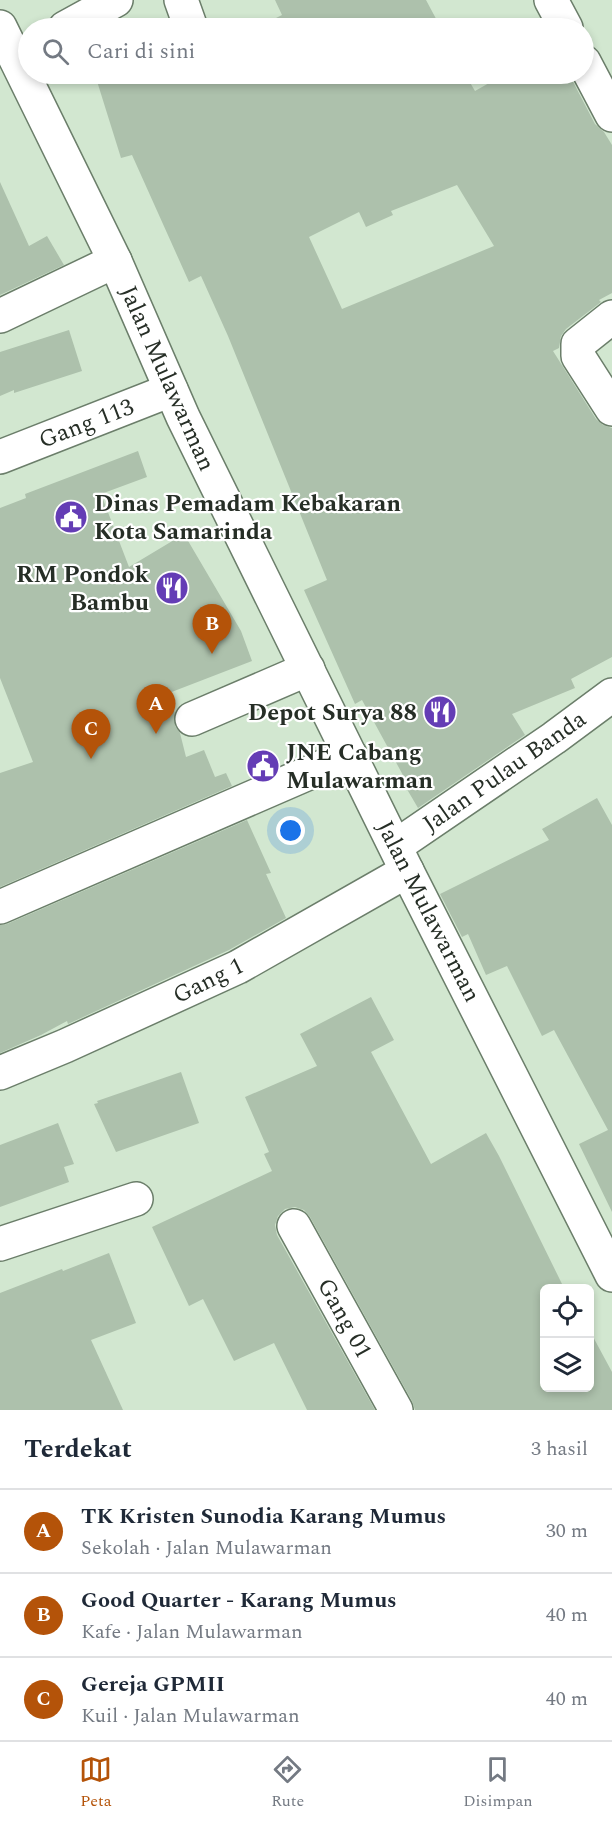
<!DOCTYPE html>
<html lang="id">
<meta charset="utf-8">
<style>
body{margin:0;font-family:Spectral,serif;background:#f6f6f7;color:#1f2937}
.controls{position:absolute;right:18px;bottom:18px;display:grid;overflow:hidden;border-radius:9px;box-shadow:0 3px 9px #0003}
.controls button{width:54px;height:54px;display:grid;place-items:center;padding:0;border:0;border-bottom:2px solid #e0e1e3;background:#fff;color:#1f2937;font:30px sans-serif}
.you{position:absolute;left:291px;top:831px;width:21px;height:21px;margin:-15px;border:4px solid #fff;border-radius:50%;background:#1a73e8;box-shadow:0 0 0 9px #1a73e833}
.badge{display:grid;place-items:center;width:39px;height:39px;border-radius:50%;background:#b45309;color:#fff;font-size:20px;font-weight:700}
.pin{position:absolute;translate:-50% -50px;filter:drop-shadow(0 2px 3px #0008)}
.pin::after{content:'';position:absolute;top:32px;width:21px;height:18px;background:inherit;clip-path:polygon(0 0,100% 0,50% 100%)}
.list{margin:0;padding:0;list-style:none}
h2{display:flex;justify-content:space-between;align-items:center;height:78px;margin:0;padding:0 24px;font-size:26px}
h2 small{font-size:20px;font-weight:400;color:#747a83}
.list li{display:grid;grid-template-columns:39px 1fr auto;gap:18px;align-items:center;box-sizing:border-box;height:84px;padding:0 24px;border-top:2px solid #e0e1e3}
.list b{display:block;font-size:22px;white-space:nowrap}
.list p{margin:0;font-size:20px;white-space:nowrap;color:#747a83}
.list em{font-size:20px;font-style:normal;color:#747a83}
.icon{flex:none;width:33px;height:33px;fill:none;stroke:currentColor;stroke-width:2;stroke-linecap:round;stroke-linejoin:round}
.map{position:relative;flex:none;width:612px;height:1410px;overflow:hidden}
.search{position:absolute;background:#fff;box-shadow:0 3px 9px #0003;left:18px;right:18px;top:18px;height:66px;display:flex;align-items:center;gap:15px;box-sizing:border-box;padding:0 21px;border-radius:33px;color:#747a83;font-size:22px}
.sheet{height:330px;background:#fff}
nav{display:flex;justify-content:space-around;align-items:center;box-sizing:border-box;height:84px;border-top:2px solid #e0e1e3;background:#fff;font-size:16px;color:#747a83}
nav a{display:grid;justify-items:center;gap:3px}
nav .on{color:#b45309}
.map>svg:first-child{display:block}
</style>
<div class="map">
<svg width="612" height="1410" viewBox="0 0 612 1410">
<rect width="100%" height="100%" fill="#d2e7d0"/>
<!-- building -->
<g fill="#adc1ac" fill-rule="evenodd">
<polygon points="275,0 426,0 441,28 256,28 282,15"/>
<path d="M110,74h355l10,17 30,-17h64l26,50 9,8 8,13v148l-13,7 2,2 -35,27 -5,7 -2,12 -6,3 43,68 7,6 9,3v229l-41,22 4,9 -63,26 13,21 -107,73 -17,-29 3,-2 -42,-77 -7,4 -51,-114 23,-10 -99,-244 -27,-60 -12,6 -57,-127 -11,3 -25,-80zM457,185l37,61 -152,63 -33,-72 50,-25 7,15 27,-12 -2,-4z"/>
<polygon points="0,182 29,246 47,236 64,265 0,295"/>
<polygon points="69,330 82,371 14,393 14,390 0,396 0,352"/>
<polygon points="138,451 147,477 101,494 129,567 184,534 241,631 252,661 169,693 175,714 175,726 180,733 186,757 204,750 215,777 226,773 232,786 0,887 0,773 33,762 0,678 0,508 26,498 25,494"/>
<polygon points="597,798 612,825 612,1212 579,1144 608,1130 554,1030 542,1036 507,966 486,975 468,934 462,937 440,894 549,840 542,829"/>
<polygon points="247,820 271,873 266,874 286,918 229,950 68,1024 67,1021 41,1035 0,1053 0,925 7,924"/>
<polygon points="371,997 394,1040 371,1052 431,1164 486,1133 499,1156 564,1288 544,1288 544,1388 590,1388 591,1333 612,1372 612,1410 415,1410 412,1401 310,1217 304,1210 295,1207 285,1209 278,1216 275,1225 277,1235 375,1410 307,1410 274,1343 234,1361 203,1299 189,1306 152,1227 272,1171 264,1154 269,1152 245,1097 317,1066 300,1034"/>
<polygon points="181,1072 199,1123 116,1152 94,1104 98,1103 97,1101"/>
<polygon points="58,1123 74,1164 64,1167 69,1182 0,1207 0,1145"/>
<polygon points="109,1253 136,1323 91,1340 123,1410 0,1410 0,1293 62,1269 63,1271"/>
</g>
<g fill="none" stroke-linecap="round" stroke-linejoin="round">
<defs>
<g id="minor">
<polyline points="181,0 191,28"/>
<polyline points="551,0 566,28"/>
<polyline points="0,27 115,261 183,417 407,871 612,1275"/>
<polyline points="65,28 116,0"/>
<polyline points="584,62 612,115"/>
<polyline points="0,316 115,261"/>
<polyline points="612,317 578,344 578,356 612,409"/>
<polyline points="0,457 171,390"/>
<polyline points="192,719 308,669"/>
<polyline points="396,846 554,738 612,695"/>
<polyline points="0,907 350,755"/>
<polyline points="0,1073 65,1046 238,967 407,871"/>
<polyline points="294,1226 396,1410"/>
<polyline points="0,1244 136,1199"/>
</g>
</defs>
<!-- minor casing -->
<use href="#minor" stroke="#6b7e6a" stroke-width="36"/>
<!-- minor -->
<use href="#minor" stroke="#fff" stroke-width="33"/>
</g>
<!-- icons -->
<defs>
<symbol id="civic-disc" viewBox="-11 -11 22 22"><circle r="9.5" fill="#643db5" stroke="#fff"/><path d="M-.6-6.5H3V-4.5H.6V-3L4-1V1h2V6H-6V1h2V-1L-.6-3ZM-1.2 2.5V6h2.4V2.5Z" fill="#fff"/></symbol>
<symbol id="restaurant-disc" viewBox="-11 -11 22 22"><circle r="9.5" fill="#643db5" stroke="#fff"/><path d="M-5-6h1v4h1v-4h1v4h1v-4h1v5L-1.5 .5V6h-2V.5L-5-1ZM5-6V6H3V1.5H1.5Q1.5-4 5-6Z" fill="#fff"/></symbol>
</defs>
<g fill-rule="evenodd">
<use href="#civic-disc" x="52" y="498" width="38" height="38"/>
<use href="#restaurant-disc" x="153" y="569" width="38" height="38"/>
<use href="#restaurant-disc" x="421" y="693" width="38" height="38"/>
<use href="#civic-disc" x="244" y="747" width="38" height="38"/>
</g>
<g text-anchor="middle" stroke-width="4.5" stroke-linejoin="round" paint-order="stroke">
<!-- street labels -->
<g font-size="24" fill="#262e26" stroke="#fff">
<text transform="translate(168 378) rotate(66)" y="8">Jalan Mulawarman</text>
<text transform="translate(86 423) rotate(-21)" y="8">Gang 113</text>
<text transform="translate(504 771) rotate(-35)" y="8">Jalan Pulau Banda</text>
<text transform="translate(429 911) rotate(63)" y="8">Jalan Mulawarman</text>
<text transform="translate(208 980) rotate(-26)" y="8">Gang 1</text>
<text transform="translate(345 1318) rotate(61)" y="8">Gang 01</text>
</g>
<!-- poi labels -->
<g font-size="24" font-weight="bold" fill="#262e26" stroke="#fff" text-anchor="start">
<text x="94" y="511">Dinas Pemadam Kebakaran<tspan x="94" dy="28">Kota Samarinda</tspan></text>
<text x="149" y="582" text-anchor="end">RM Pondok<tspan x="149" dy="28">Bambu</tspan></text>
<text x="417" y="720" text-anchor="end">Depot Surya 88</text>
<text x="286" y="760">JNE Cabang<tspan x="286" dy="28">Mulawarman</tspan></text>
</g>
</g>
</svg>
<div class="controls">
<button><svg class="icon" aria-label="locate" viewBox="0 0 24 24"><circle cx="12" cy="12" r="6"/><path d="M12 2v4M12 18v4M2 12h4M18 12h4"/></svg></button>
<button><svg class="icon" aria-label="layers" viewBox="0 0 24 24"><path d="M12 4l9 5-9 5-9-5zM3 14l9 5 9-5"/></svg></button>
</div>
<div class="you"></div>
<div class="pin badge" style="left:156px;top:734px">A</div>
<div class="pin badge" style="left:212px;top:654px">B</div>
<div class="pin badge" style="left:91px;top:759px">C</div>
<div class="search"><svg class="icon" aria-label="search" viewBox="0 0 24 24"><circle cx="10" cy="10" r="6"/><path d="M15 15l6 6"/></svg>Cari di sini</div>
</div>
<section class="sheet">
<h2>Terdekat<small>3 hasil</small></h2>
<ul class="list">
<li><span class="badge">A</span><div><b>TK Kristen Sunodia Karang Mumus</b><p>Sekolah · Jalan Mulawarman</p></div><em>30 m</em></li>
<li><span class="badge">B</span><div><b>Good Quarter - Karang Mumus</b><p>Kafe · Jalan Mulawarman</p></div><em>40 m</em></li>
<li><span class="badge">C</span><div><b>Gereja GPMII</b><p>Kuil · Jalan Mulawarman</p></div><em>40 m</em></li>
</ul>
</section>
<nav>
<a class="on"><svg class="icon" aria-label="map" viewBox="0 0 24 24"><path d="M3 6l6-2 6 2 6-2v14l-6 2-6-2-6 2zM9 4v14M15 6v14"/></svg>Peta</a>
<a><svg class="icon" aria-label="directions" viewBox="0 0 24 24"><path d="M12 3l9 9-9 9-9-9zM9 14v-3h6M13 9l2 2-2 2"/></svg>Rute</a>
<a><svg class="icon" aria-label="saved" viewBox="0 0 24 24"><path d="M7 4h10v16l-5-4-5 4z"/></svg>Disimpan</a>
</nav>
